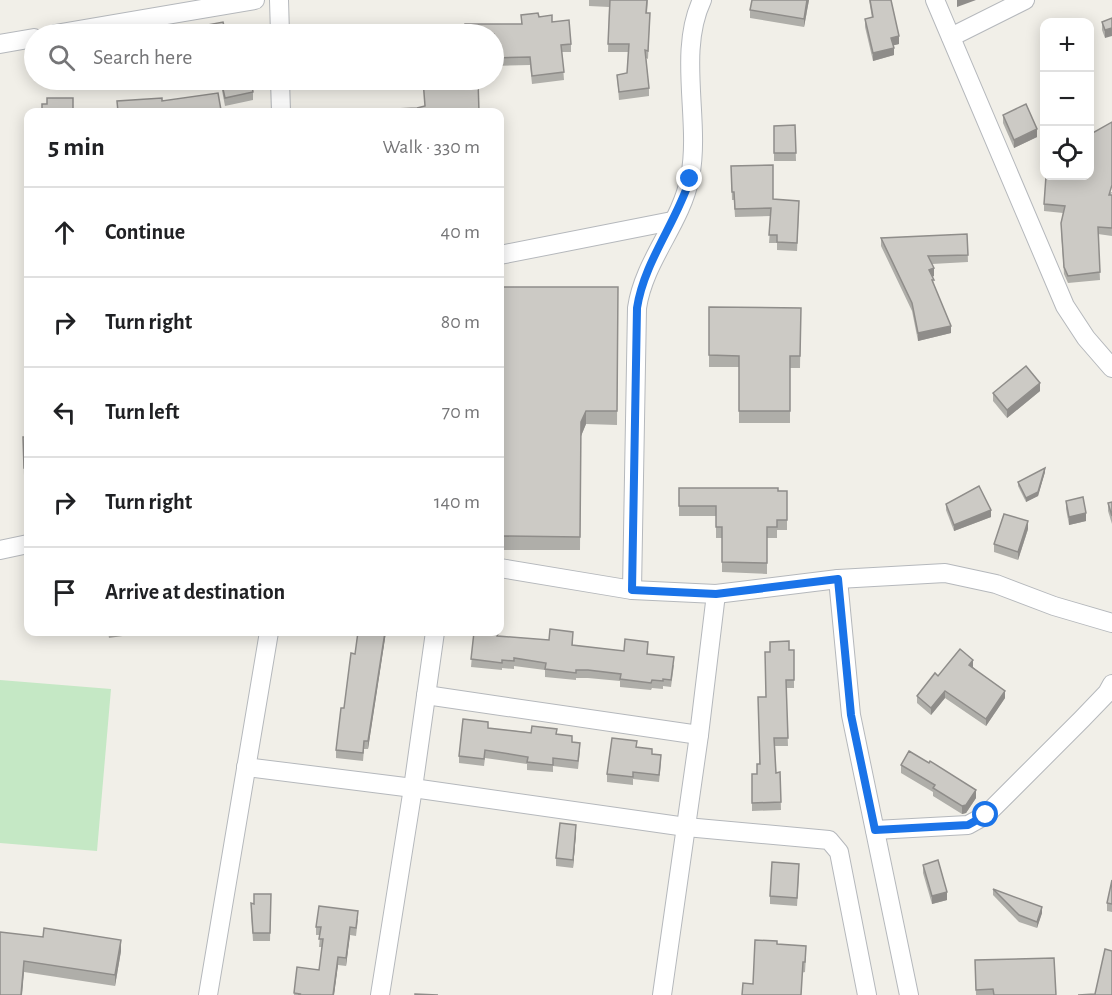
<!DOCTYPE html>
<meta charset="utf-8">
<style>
body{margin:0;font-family:"Alegreya Sans",sans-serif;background:#f2f2f2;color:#202124}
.controls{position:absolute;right:18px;top:18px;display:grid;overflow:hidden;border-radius:12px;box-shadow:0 3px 15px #0003}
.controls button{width:54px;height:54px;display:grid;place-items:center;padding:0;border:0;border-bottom:2px solid #e0e0e0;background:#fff;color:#202124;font:30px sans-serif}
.stop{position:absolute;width:18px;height:18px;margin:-14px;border:4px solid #1a73e8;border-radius:50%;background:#fff}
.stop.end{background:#1a73e8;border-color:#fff;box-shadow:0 2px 6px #0008}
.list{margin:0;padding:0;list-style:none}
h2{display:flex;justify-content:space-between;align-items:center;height:78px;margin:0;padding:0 24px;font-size:26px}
h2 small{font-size:20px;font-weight:400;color:#757577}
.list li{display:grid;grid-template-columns:39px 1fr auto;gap:18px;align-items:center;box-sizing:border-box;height:90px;padding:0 24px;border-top:2px solid #e0e0e0}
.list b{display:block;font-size:22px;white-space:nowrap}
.list em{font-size:20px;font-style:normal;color:#757577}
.icon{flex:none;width:33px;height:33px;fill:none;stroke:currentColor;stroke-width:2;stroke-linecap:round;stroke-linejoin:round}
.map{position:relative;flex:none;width:1112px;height:995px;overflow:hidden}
.search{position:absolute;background:#fff;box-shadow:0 3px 15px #0003;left:24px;top:24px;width:480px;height:66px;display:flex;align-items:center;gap:15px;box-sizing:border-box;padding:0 21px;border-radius:33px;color:#757577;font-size:22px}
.panel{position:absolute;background:#fff;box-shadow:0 3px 15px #0003;left:24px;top:108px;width:480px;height:528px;border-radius:12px}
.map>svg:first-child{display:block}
</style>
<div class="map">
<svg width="1112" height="995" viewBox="0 0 1112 995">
<rect width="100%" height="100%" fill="#f1efe8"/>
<!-- garden -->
<polygon fill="#c5e8c5" points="0,680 111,689 97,851 0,843"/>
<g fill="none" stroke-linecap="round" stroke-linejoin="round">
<defs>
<g id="minor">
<polyline points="279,0 280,34"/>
<polyline points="935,0 1065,306 1086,338 1112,368"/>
<polyline points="55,34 255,0"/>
<polyline points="951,37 1025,0"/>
<polyline points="0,44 34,38"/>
<polyline points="280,80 281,112"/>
<polyline points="500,255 672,221"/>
<polyline points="0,550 28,544"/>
<polyline points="500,568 632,590 716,594 838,579 945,573 996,584 1054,606 1112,623"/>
<polyline points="838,579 851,715 909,995"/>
<path d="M632,590l5,-282c7,-48 44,-84 53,-131 11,-56 -13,-124 12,-177"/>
<polyline points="426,695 699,735"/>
<polyline points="246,767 413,788 686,827 829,840 839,852 867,995"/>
<polyline points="875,830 968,825 986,815 1082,719 1107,693 1112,684"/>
<polyline points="208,995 269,632"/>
<polyline points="380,995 413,788 435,632"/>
<polyline points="662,995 699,735 716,594"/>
</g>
</defs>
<!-- minor casing -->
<use href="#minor" stroke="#b5b8bc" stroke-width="20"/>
<!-- minor -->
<use href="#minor" stroke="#fff" stroke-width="18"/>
</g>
<!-- wall -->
<g fill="#afaea9">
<polygon points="589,0 648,0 647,13 650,13 648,59 646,58 649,88 649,96 619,100 617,75 627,73 628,52 608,52 609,7 589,6"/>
<polygon points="752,0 809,0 804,27 750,18 750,10"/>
<polygon points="869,0 891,0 899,44 893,45 894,55 873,61 865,27 865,19 872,18"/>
<polygon points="521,15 539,17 552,22 571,44 571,52 562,52 564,80 532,84 530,65 494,66 494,34 521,24"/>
<polygon points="1112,18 1105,38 1102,30 1102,22"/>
<polygon points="220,80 251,80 253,92 253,100 225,106"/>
<polygon points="221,110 221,112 118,112"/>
<polygon points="1003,115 1037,137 1014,148 1003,123"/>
<polygon points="795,125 796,161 774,161 774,126"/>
<polygon points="731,166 773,199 799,209 797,251 777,250 777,243 769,243 771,216 735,217 734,200 732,200"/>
<polygon points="1112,192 1111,195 1112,195 1112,236 1098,234 1100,280 1068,283 1064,274 1061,230 1061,223 1063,213 1044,211 1044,204"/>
<polygon points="967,234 968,262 932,264 934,276 932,277 934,285 951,333 918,341 912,311 881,246 881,238"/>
<polygon points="500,287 618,287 617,425 586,424 581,436 580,550 500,550"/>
<polygon points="709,307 801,308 800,368 790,368 790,423 739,423 739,367 709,367"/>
<polygon points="1040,391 1007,418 993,401 993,393"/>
<polygon points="23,437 28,437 28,476 24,476"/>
<polygon points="1045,472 1038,496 1026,502 1018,486 1018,482"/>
<polygon points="679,488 787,491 787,530 777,530 777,538 767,538 767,574 722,572 722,538 716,538 716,516 679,516"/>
<polygon points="1066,501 1086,521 1069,525 1066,509"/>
<polygon points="1112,502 1112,524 1108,511 1108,503"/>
<polygon points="946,504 991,517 954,531 946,510"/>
<polygon points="1028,529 1018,560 994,552 994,544"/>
<polygon points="108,632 150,632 109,638"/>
<polygon points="358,632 386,632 368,749 364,749 363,761 336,758 336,750 355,654"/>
<polygon points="474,632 499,632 498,636 549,640 573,639 573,645 624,651 648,650 648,654 674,665 671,687 663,686 663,689 652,688 651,690 620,687 620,681 588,678 576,678 576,680 545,677 545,670 514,666 514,669 502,668 502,670 471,667"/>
<polygon points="789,650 794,650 794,688 786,688 788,746 775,746 776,773 780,772 781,810 752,811 752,774 757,774 759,764 766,697"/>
<polygon points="973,667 1005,698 986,726 945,698 931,715 917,703 917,696 938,676"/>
<polygon points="488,728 557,735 572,742 580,751 578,769 553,766 553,772 527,770 527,764 485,758 484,766 459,763 459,756"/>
<polygon points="637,747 652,754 661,763 659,782 633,779 633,785 607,782 607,774"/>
<polygon points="901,765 976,798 966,813 962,814 933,796 933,792 901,773"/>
<polygon points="576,833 573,868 556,866 556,858"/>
<polygon points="923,865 947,900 932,904 923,873"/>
<polygon points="799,872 797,906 770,904 770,896"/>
<polygon points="1112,880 1112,912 1107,911 1107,903"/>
<polygon points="993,889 1042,913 1037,928 1019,922 993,895"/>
<polygon points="271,894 270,941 253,941 251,911 254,904"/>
<polygon points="358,919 356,936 350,935 346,966 338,965 334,995 294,995 297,967 319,970 322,947 319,947 320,935 316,935 316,927"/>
<polygon points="0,932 121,951 115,986 24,972"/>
<polygon points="777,944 806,956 805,972 753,984"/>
<polygon points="975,960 1056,995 976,995"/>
</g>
<!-- shaded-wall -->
<g fill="#8f8d8a">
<polygon points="807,0 809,0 804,27 804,19"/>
<polygon points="957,0 976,0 957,7"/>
<polygon points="1112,28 1112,36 1105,38 1105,30"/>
<polygon points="899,36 899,44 891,46 891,38"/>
<polygon points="894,48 894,55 873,61 873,53"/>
<polygon points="1037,129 1037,137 1014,148 1014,140"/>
<polygon points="934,268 934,276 929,278 929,270"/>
<polygon points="951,326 951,333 918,341 918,333"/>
<polygon points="1040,383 1040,391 1007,418 1007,410"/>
<polygon points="586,411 586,424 581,436 580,550 581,422"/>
<polygon points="1045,468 1045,472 1038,496 1026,502 1026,498"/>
<polygon points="991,510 991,517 954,531 954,525"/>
<polygon points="1086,513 1086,521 1069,525 1069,517"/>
<polygon points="1028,521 1028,529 1018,560 1018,552"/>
<polygon points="385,632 386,632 368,749 368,741"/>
<polygon points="973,660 973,667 969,672 969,665"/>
<polygon points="945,691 945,698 931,715 931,708"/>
<polygon points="1005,691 1005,698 986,726 986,719"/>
<polygon points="976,790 976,798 966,813 962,814 962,806"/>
<polygon points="576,825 576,833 573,868 573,860"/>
<polygon points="947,892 947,900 932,904 932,896"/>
<polygon points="1042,907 1042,913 1037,928 1037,922"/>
<polygon points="350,927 350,935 346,966 346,958"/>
<polygon points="121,940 121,951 115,986 115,975"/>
<polygon points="338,957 338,965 334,995 333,995"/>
<polygon points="24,961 24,972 22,995 21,995"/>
</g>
<!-- building -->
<g fill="#cccac5" stroke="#8f8d8a" stroke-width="1.5">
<polygon points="610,0 647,0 646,13 650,13 648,51 645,50 649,88 619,92 617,75 627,73 629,44 608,44"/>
<polygon points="752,0 807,0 804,19 750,10"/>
<polygon points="870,0 891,0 899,36 891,38 894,48 873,53 865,19 873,17"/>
<polygon points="538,13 539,17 552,15 552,22 569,20 571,44 561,45 564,72 532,76 530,57 494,58 494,34 465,34 465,24 522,24 521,15"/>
<polygon points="1112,18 1112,28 1105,30 1102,22"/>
<polygon points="223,22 226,34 155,34 155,31 208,31 207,25"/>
<polygon points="221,80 251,80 253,92 225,98"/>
<polygon points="423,80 478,80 479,112 374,112 374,110 417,108 425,106"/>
<polygon points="218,93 221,110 201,112 118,112 117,101 162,98 162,101"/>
<polygon points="47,98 73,98 73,112 42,112 42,104 47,104"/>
<polygon points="1026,104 1037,129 1014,140 1003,115"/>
<polygon points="1112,122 1112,185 1109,195 1112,195 1112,228 1098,227 1100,272 1068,276 1064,267 1061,223 1065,206 1044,204 1046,176 1089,176 1089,135"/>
<polygon points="795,125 796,153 774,153 774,126"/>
<polygon points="773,165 773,199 799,201 797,243 777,242 777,235 769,235 771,208 735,209 734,192 732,192 731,166"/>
<polygon points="967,234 968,255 928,256 934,268 929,270 934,280 932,280 951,326 918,333 912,303 881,238"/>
<polygon points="500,287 618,287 617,411 586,411 581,422 580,537 500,536"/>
<polygon points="709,307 801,308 800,356 790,356 790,411 739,411 739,356 709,355"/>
<polygon points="1026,366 1040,383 1007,410 993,393"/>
<polygon points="23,437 28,437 28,468 24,468"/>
<polygon points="1045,468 1038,492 1026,498 1018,482"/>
<polygon points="979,486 991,510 954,525 946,504"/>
<polygon points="679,488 778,488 778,491 787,491 787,520 777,520 777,527 767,527 767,563 722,562 722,527 716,527 716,506 679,506"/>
<polygon points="1083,497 1086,513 1069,517 1066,501"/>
<polygon points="1112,502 1112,516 1108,503"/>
<polygon points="1004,514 1028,521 1018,552 994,544"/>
<polygon points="550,629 573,632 572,645 624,651 625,639 648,642 647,654 674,657 671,680 663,679 663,681 652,680 651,683 620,679 621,674 588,670 576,670 576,673 545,669 546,663 514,658 514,661 502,660 502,663 471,659 474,632 498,632 497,636 549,640"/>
<polygon points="358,632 385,632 368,741 364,741 363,753 336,750 341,708 344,708 351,653 355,654"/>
<polygon points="789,641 789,650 794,650 794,680 786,680 788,738 774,738 776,773 780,772 781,802 752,803 752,774 757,774 757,764 760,764 758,697 766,697 765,652 770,652 770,642"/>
<polygon points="960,649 973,660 969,665 1005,691 986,719 945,691 931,708 917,696 935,673 938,676"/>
<polygon points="463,719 488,722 488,728 531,733 532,726 557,729 556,734 572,736 572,742 580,743 578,761 553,758 553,765 527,762 528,757 485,750 484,759 459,756"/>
<polygon points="612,738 637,741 636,747 652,749 652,754 661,755 659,775 633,772 633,777 607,774"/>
<polygon points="909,751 929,763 930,761 976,790 966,805 962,806 933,788 935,785 901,765"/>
<polygon points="560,823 576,825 573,860 556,858"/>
<polygon points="938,860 947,892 932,896 923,865"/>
<polygon points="772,862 799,864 797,898 770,896"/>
<polygon points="1112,880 1112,904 1107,903"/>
<polygon points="993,889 1042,907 1037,922 1019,915"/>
<polygon points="254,894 271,894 270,933 253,933 251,903 254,904"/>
<polygon points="319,906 358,911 356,928 350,927 346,958 338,957 333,995 299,995 300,994 294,993 297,967 319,970 323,939 319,939 321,927 316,927"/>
<polygon points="44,928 121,940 115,975 24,961 21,995 0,995 0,932 43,937"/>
<polygon points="755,940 777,941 777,944 806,946 805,962 803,962 801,995 742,995 743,983 753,984"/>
<polygon points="1105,949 1112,951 1112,995 1078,995 1095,994"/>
<polygon points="1054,958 1056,995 994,995 993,989 976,990 975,960"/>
<polygon points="415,994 438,995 415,995"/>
</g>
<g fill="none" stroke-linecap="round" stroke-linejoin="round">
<!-- route -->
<path stroke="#1a73e8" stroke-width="8" d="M690,179c-14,44 -46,83 -53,129l-5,282 84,4 122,-15 13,136 24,115 93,-5 18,-10"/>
</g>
</svg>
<div class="controls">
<button>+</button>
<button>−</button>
<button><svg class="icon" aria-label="locate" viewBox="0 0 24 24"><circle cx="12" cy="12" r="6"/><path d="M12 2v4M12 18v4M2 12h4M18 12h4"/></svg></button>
</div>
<div class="stop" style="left:986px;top:815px"></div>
<div class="stop end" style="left:690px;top:179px"></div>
<div class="search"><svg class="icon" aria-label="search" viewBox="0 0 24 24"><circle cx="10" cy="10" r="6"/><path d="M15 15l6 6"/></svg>Search here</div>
<section class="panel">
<h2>5 min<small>Walk · 330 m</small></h2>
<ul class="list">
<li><svg class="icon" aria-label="ahead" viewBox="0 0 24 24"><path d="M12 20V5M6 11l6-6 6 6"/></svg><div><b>Continue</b></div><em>40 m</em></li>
<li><svg class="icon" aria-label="right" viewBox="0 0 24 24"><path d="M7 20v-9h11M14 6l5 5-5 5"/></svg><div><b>Turn right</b></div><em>80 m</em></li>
<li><svg class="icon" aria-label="left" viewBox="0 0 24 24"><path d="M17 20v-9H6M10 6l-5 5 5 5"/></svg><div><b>Turn left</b></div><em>70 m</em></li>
<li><svg class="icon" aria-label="right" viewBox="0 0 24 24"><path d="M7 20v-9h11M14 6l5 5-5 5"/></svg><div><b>Turn right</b></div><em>140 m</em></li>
<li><svg class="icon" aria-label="arrive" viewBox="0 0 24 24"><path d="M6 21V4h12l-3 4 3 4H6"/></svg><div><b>Arrive at destination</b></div></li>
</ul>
</section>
</div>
